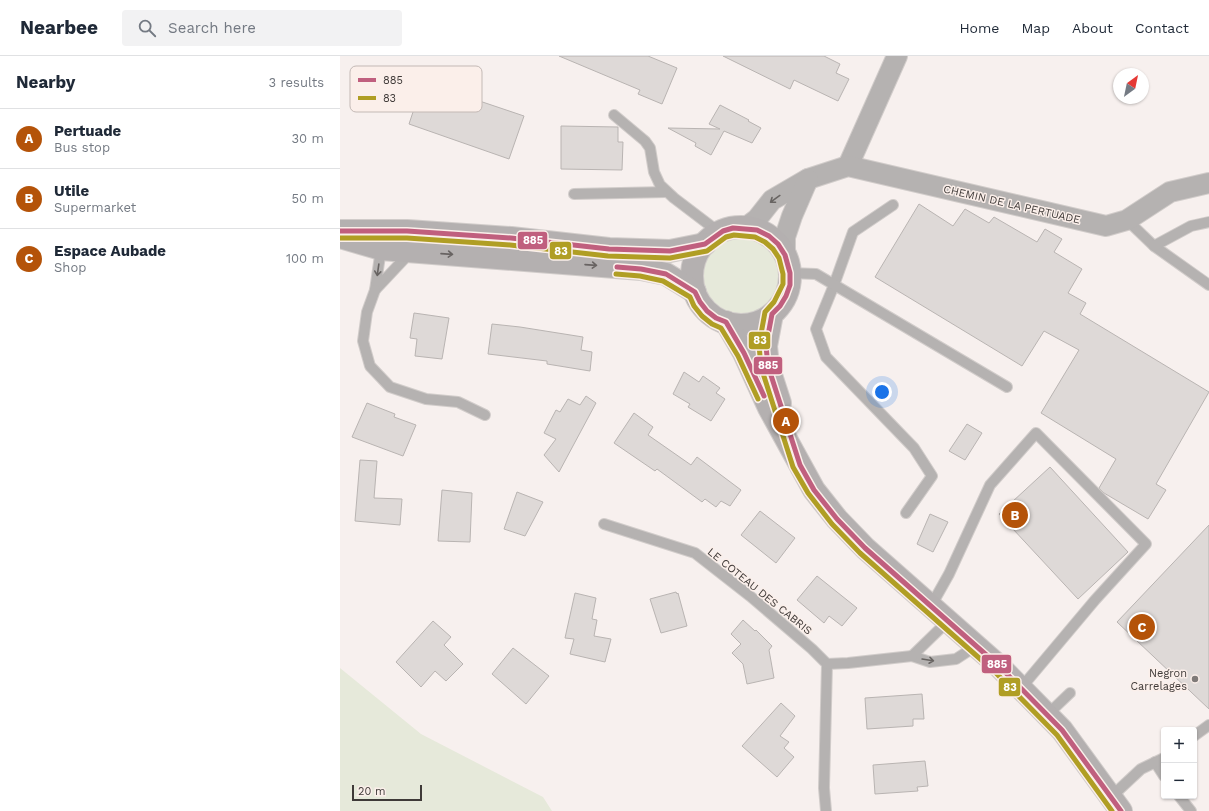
<!DOCTYPE html>
<meta charset="utf-8">
<style>
body{margin:0;font-family:"Work Sans",sans-serif;background:#f2f2f3;color:#1f2937}
.controls{position:absolute;right:12px;bottom:12px;display:grid;overflow:hidden;border-radius:4px;box-shadow:0 1px 3px #0004}
.controls button{width:36px;height:36px;display:grid;place-items:center;padding:0;border:0;border-bottom:1px solid #e0e1e3;background:#fff;color:#1f2937;font:20px sans-serif}
.compass{position:absolute;left:773px;top:12px;width:36px;height:36px;border-radius:50%;background:#fff;box-shadow:0 1px 3px #0004;rotate:33deg}
.scale{position:absolute;left:12px;bottom:10px;width:70px;box-sizing:border-box;padding-left:4px;border:2px solid #3f3a38;border-top:0;font-size:11px;line-height:14px;white-space:nowrap;color:#3f3a38;-webkit-text-stroke:3px #fbefea;paint-order:stroke}
.you{position:absolute;left:542px;top:336px;width:14px;height:14px;margin:-10px;border:3px solid #fff;border-radius:50%;background:#1a73e8;box-shadow:0 0 0 6px #1a73e833}
.badge{display:grid;place-items:center;width:26px;height:26px;border-radius:50%;background:#b45309;color:#fff;font-size:13px;font-weight:700}
.pin{position:absolute;translate:-50% -50%;border:2px solid #fff;box-shadow:0 1px 4px #0006}
.list{margin:0;padding:0;list-style:none}
h2{display:flex;justify-content:space-between;align-items:center;height:52px;margin:0;padding:0 16px;font-size:17px}
h2 small{font-size:13px;font-weight:400;color:#747a83}
.list li{display:grid;grid-template-columns:26px 1fr auto;gap:12px;align-items:center;box-sizing:border-box;height:60px;padding:0 16px;border-top:1px solid #e0e1e3}
.list b{display:block;font-size:15px;white-space:nowrap}
.list p{margin:0;font-size:13px;white-space:nowrap;color:#747a83}
.list em{font-size:13px;font-style:normal;color:#747a83}
.icon{flex:none;width:22px;height:22px;fill:none;stroke:currentColor;stroke-width:2;stroke-linecap:round;stroke-linejoin:round}
.map{position:relative;flex:none;width:869px;height:755px;overflow:hidden}
header{display:flex;align-items:center;gap:24px;box-sizing:border-box;height:56px;padding:0 20px;background:#fff;border-bottom:1px solid #e0e1e3}
header strong{font-size:19px}
nav{display:flex;gap:22px;margin-inline-start:auto;font-size:14px}
.search{width:280px;height:36px;background:#f2f2f3;display:flex;align-items:center;gap:10px;box-sizing:border-box;padding:0 14px;border-radius:4px;color:#747a83;font-size:15px}
main{display:flex}
aside{flex:1;background:#fff}
.map>svg:first-child{display:block}
</style>
<header>
<strong>Nearbee</strong>
<div class="search"><svg class="icon" aria-label="search" viewBox="0 0 24 24"><circle cx="10" cy="10" r="6"/><path d="M15 15l6 6"/></svg>Search here</div>
<nav><a>Home</a><a>Map</a><a>About</a><a>Contact</a></nav>
</header>
<main>
<aside>
<h2>Nearby<small>3 results</small></h2>
<ul class="list">
<li><span class="badge">A</span><div><b>Pertuade</b><p>Bus stop</p></div><em>30 m</em></li>
<li><span class="badge">B</span><div><b>Utile</b><p>Supermarket</p></div><em>50 m</em></li>
<li><span class="badge">C</span><div><b>Espace Aubade</b><p>Shop</p></div><em>100 m</em></li>
</ul>
</aside>
<div class="map">
<svg width="869" height="755" viewBox="0 0 869 755">
<rect width="100%" height="100%" fill="#f7f0ee"/>
<!-- green -->
<g fill="#e6e9da">
<circle cx="401" cy="220" r="48"/>
<polygon points="0,612 81,678 203,741 212,755 0,755"/>
</g>
<!-- building -->
<g fill="#ded9d7" stroke="#b9b4b2">
<polygon points="219,0 308,0 337,12 322,48 298,38 300,34"/>
<polygon points="383,0 484,0 500,8 496,17 509,23 498,45 454,24 450,33"/>
<polygon points="83,26 184,60 169,103 69,68"/>
<polygon points="380,49 409,64 408,65 421,72 412,87 384,75 371,99 355,90 356,87 328,72 380,73 369,68"/>
<polygon points="221,70 278,71 278,86 283,86 282,114 221,113"/>
<polygon points="579,148 613,170 625,153 649,167 654,161 697,186 705,173 722,183 714,196 742,213 728,237 746,247 740,258 869,336 816,428 826,434 808,463 764,437 759,432 776,403 701,357 739,294 704,275 682,310 535,221"/>
<polygon points="74,257 109,262 102,303 75,300 77,283 70,282"/>
<polygon points="152,268 180,271 243,281 241,294 252,296 250,315 207,308 207,305 148,298"/>
<polygon points="344,316 359,326 363,320 380,332 376,337 385,343 371,365 348,351 350,348 333,338"/>
<polygon points="246,340 256,347 219,416 204,399 216,383 204,377 216,354 220,356 228,343 240,349"/>
<polygon points="27,347 55,358 54,361 76,369 63,400 12,381"/>
<polygon points="294,357 313,371 308,379 351,409 357,401 401,434 390,450 381,445 376,451 365,443 362,446 317,413 315,415 274,387"/>
<polygon points="627,368 642,377 625,404 609,395"/>
<polygon points="20,404 37,405 34,442 62,443 60,469 15,465"/>
<polygon points="710,411 788,496 738,543 659,458"/>
<polygon points="102,434 132,437 130,486 98,485"/>
<polygon points="177,436 203,446 185,480 164,473"/>
<polygon points="420,455 455,482 436,507 401,479"/>
<polygon points="590,458 608,466 593,496 577,488"/>
<polygon points="869,469 869,653 777,566"/>
<polygon points="477,520 517,552 502,570 489,560 484,567 457,544"/>
<polygon points="336,536 337,538 338,537 347,570 321,577 310,543"/>
<polygon points="235,537 256,542 252,563 257,564 254,580 271,583 265,606 230,598 234,583 225,582"/>
<polygon points="403,564 415,575 416,574 432,590 429,594 434,622 407,628 403,608 392,597 401,588 391,578"/>
<polygon points="93,565 111,581 104,589 123,608 106,625 95,615 81,631 56,606"/>
<polygon points="173,592 209,620 186,648 152,618"/>
<polygon points="582,638 584,663 573,663 573,670 527,673 525,642"/>
<polygon points="441,647 455,660 440,680 449,686 444,692 454,701 437,721 402,690"/>
<polygon points="585,705 588,730 577,731 578,735 535,738 533,709"/>
</g>
<g fill="none" stroke-linecap="round" stroke-linejoin="round">
<defs>
<g id="lane">
<polyline points="274,59 305,85 310,92 314,116 320,129 334,142 380,177"/>
<polyline points="234,138 327,136"/>
<polyline points="553,149 513,176 494,229 476,273 486,301 574,392 592,420 566,457"/>
<polyline points="787,164 814,190 869,229"/>
<polyline points="814,190 851,170 869,166"/>
<polyline points="42,192 41,193 35,234 66,201 71,198"/>
<polyline points="450,217 476,218 667,331"/>
<polyline points="35,234 27,256 23,285 30,310 50,331 86,343 118,346 145,359"/>
<polyline points="264,468 355,497 410,540 472,593 487,608 484,732 486,755"/>
<polyline points="591,550 609,518 650,429 696,377 806,488 755,544 681,632"/>
<polyline points="608,565 572,600 590,606 616,603 636,590"/>
<polyline points="487,608 508,607 572,600"/>
<polyline points="707,659 730,637"/>
<polyline points="854,680 869,669"/>
<polyline points="815,706 824,720"/>
<polyline points="839,740 851,755"/>
<polyline points="771,741 801,713 824,702"/>
</g>
<g id="street">
<polyline points="508,110 557,0"/>
<polyline points="405,172 417,163 432,144 468,123 508,110 766,170 787,164 830,136 869,127"/>
<polyline points="445,199 445,181 452,160 468,123"/>
</g>
<g id="secondary">
<circle cx="401" cy="220" r="49"/>
<polyline points="0,175 67,175 171,182 269,193 330,195 365,188"/>
<polyline points="3,182 41,193 301,213 326,218 355,236"/>
<polyline points="432,258 426,290 428,310 440,347"/>
<polyline points="386,266 404,297 429,352 474,434 497,463 525,492 660,611 722,674 781,755"/>
</g>
</defs>
<!-- lane casing -->
<use href="#lane" stroke="#d1ccca" stroke-width="12"/>
<!-- street casing -->
<use href="#street" stroke="#d1ccca" stroke-width="22"/>
<!-- secondary casing -->
<use href="#secondary" stroke="#d1ccca" stroke-width="24"/>
<!-- lane -->
<use href="#lane" stroke="#b5b2b1" stroke-width="10"/>
<!-- street -->
<use href="#street" stroke="#b5b2b1" stroke-width="20"/>
<!-- secondary -->
<use href="#secondary" stroke="#b4b0b0" stroke-width="22"/>
<defs>
<g id="bus-1">
<polyline points="0,175 67,175 171,182 269,193 330,195 365,188 383,175 393,172 417,174 429,180 438,188 445,199 450,217 450,229 446,240 440,250 432,258 426,290 428,310 460,409 474,434 497,463 525,492 660,611 722,674 781,755"/>
<polyline points="277,211 301,213 326,218 355,236 360,246 367,255 376,262 386,266 404,297 424,340"/>
</g>
<g id="bus-2">
<polyline points="0,182 67,182 170,189 268,200 330,202 367,195 386,181 394,179 415,181 425,186 433,193 439,202 443,218 443,228 434,246 425,256 419,289 421,311 453,411 468,437 492,468 520,497 655,616 717,679 772,755"/>
<polyline points="276,218 300,220 323,225 350,241 354,250 362,260 372,268 381,272 398,300 418,343"/>
</g>
</defs>
<!-- bus-1 casing -->
<use href="#bus-1" stroke="#fbefea" stroke-width="8"/>
<!-- bus-2 casing -->
<use href="#bus-2" stroke="#fbefea" stroke-width="8"/>
<!-- bus-1 -->
<use href="#bus-1" stroke="#c05f7e" stroke-width="5"/>
<!-- bus-2 -->
<use href="#bus-2" stroke="#b09e24" stroke-width="5"/>
</g>
<!-- one-way arrows -->
<defs><path id="oneway-shaft" d="M-6 0H5M1.5-3L5.5 0L1.5 3" fill="none" stroke-width="1.6" stroke-linecap="round" stroke-linejoin="round"/></defs>
<g stroke="#686462">
<use href="#oneway-shaft" transform="translate(435 143) rotate(144)"/>
<use href="#oneway-shaft" transform="translate(38 214) rotate(98)"/>
<use href="#oneway-shaft" transform="translate(588 604) rotate(9)"/>
</g>
<g stroke="#686362">
<use href="#oneway-shaft" transform="translate(107 198) rotate(4)"/>
<use href="#oneway-shaft" transform="translate(251 209) rotate(4)"/>
</g>
<!-- markers -->
<circle fill="#7f7a78" stroke="#fbefea" stroke-width="1.5" cx="855" cy="623" r="4"/>
<g text-anchor="middle" stroke-width="3" stroke-linejoin="round" paint-order="stroke">
<!-- street labels -->
<g font-size="11" fill="#3f3a38" stroke="#fbefea">
<text transform="translate(672 148) rotate(13)" y="4">CHEMIN DE LA PERTUADE</text>
<text transform="translate(420 535) rotate(39)" y="4">LE COTEAU DES CABRIS</text>
</g>
<!-- poi labels -->
<g font-size="11" fill="#3f3a38" stroke="#fbefea" text-anchor="end">
<text x="847" y="621">Negron<tspan x="847" dy="13">Carrelages</tspan></text>
</g>
</g>
<!-- legend -->
<rect x="10" y="10" width="132" height="46" rx="6" fill="#fbefea" stroke="#c3b9b5" stroke-width="1"/>
<rect x="18" y="22" width="18" height="4" fill="#c05f7e"/>
<rect x="18" y="40" width="18" height="4" fill="#b09e24"/>
<g font-size="11" fill="#3f3a38">
<text x="43" y="28">885</text>
<text x="43" y="46">83</text>
</g>
<g stroke="#fbefea" stroke-width="1.5">
<rect x="177" y="175" width="31" height="19" rx="4" fill="#c05f7e"/>
<rect x="209" y="185" width="23" height="19" rx="4" fill="#b09e24"/>
<rect x="408" y="275" width="23" height="19" rx="4" fill="#b09e24"/>
<rect x="413" y="300" width="30" height="19" rx="4" fill="#c05f7e"/>
<rect x="641" y="598" width="31" height="20" rx="4" fill="#c05f7e"/>
<rect x="658" y="621" width="23" height="20" rx="4" fill="#b09e24"/>
</g>
<g font-size="11" text-anchor="middle" font-weight="bold" fill="#fff">
<text x="193" y="188">885</text>
<text x="221" y="199">83</text>
<text x="420" y="288">83</text>
<text x="428" y="313">885</text>
<text x="657" y="612">885</text>
<text x="670" y="635">83</text>
</g>
</svg>
<div class="controls">
<button>+</button>
<button>−</button>
</div>
<svg class="compass" viewBox="-18 -18 36 36"><path d="M0-13l5 13h-10z" fill="#e53935"/><path d="M0 13l5-13h-10z" fill="#747a83"/></svg>
<div class="scale">20 m</div>
<div class="you"></div>
<div class="pin badge" style="left:446px;top:365px">A</div>
<div class="pin badge" style="left:675px;top:459px">B</div>
<div class="pin badge" style="left:802px;top:571px">C</div>
</div>
</main>
